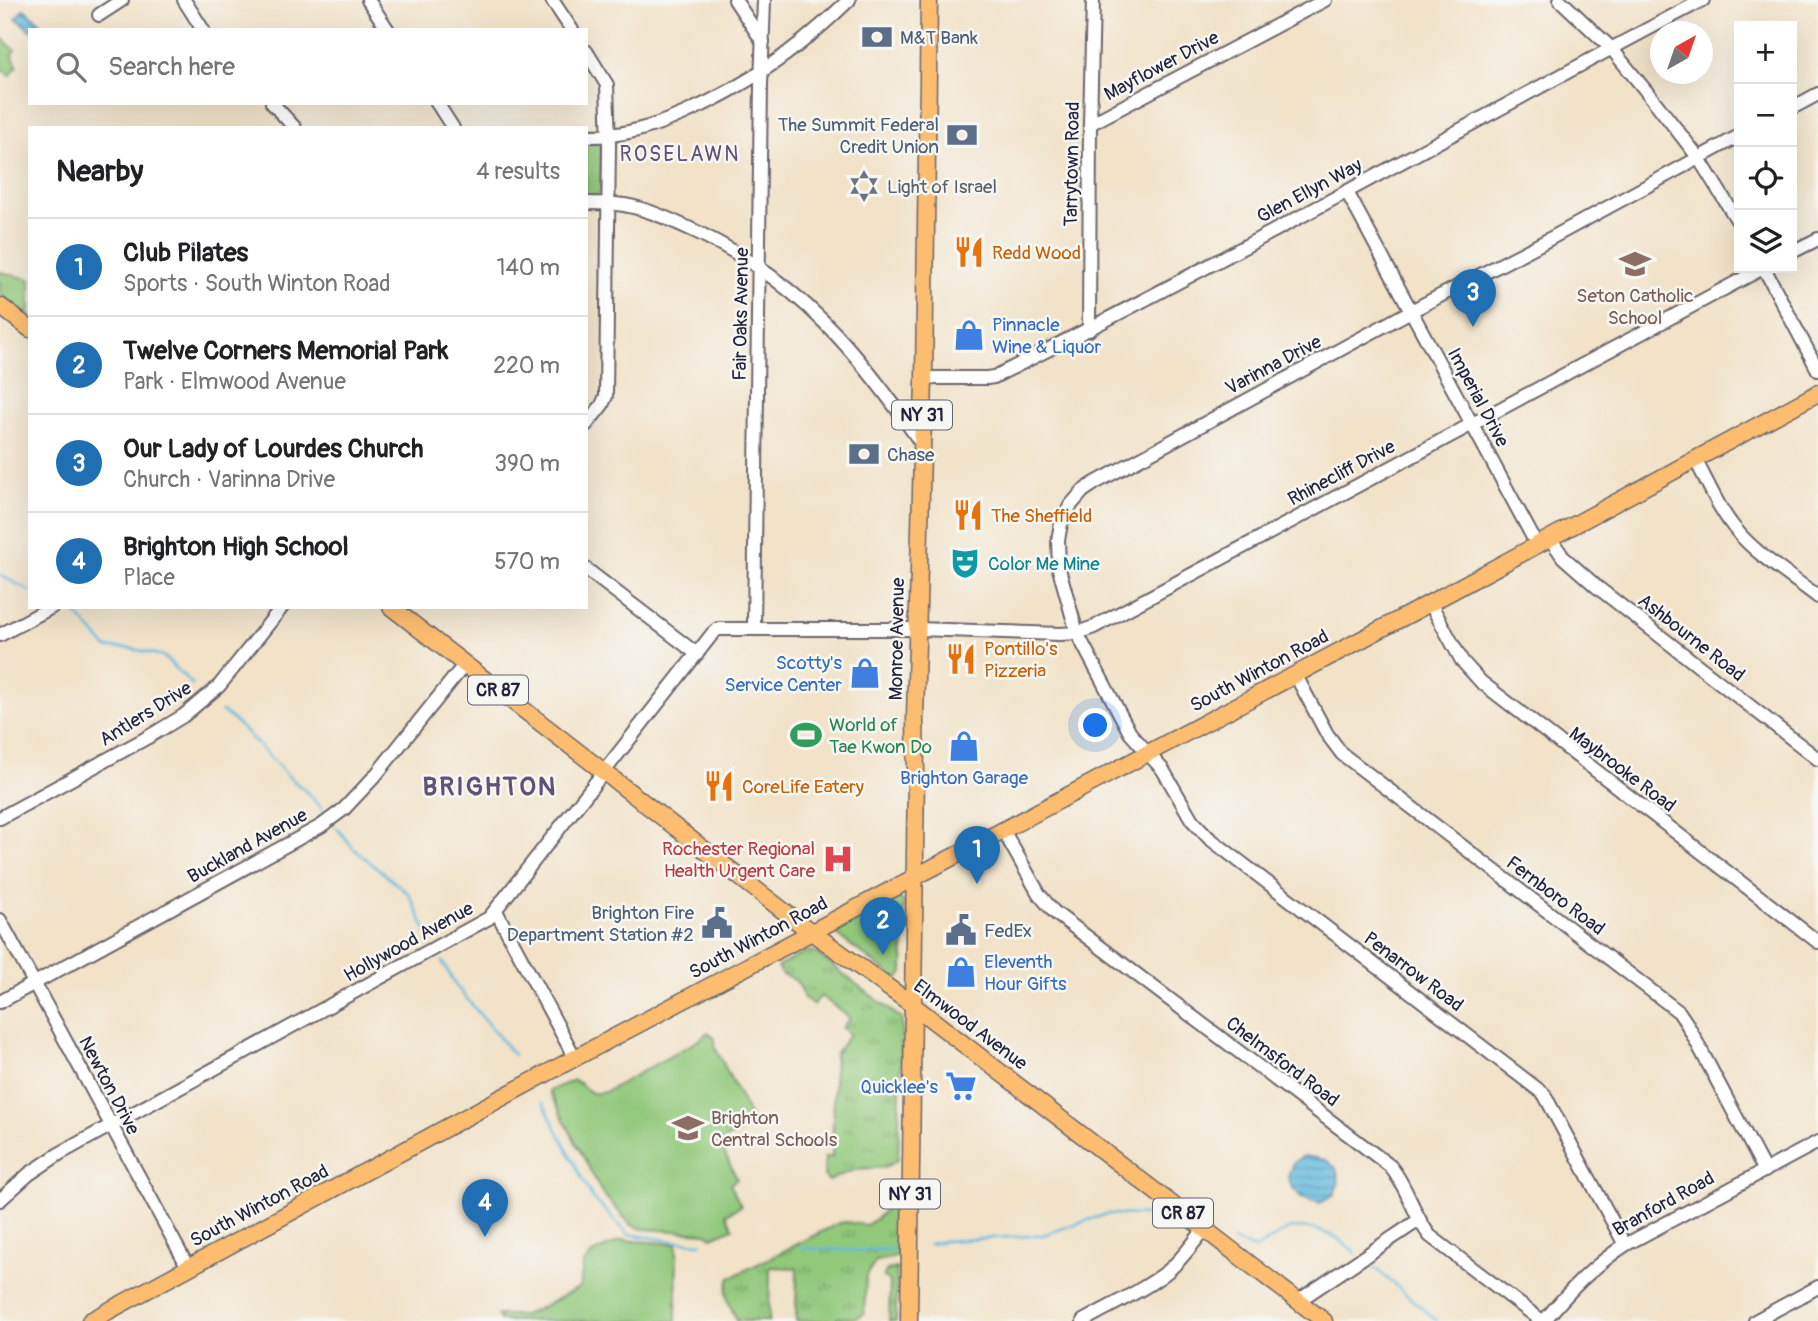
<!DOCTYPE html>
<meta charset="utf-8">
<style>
body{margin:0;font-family:Pangolin,sans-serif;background:#f6f6f6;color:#202124}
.controls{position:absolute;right:21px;top:21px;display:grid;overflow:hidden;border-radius:0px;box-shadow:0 7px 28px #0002}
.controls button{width:63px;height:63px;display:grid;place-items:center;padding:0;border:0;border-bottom:2px solid #e0e0e0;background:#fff;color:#202124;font:35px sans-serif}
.compass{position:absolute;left:1650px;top:21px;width:63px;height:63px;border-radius:50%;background:#fff;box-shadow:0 7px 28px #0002;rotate:40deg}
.you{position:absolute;left:1096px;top:726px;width:24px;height:24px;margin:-18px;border:5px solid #fff;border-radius:50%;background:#1a73e8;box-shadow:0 0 0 10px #1a73e833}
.badge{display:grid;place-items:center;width:46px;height:46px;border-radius:50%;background:#1f6fb2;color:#fff;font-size:23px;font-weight:700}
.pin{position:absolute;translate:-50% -58px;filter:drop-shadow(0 2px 4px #0008)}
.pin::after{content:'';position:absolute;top:37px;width:24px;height:21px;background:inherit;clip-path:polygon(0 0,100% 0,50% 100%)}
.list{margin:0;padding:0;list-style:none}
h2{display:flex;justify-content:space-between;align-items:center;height:91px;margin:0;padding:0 28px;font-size:30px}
h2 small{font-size:23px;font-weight:400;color:#757577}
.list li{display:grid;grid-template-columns:46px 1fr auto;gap:21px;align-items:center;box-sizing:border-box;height:98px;padding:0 28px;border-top:2px solid #e0e0e0}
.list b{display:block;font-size:26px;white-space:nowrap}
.list p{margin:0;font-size:23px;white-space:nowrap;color:#757577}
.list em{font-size:23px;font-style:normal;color:#757577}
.icon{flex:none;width:38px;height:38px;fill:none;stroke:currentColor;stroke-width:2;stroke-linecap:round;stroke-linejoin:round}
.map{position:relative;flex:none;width:1818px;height:1321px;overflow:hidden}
.search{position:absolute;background:#fff;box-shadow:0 7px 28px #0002;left:28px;top:28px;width:560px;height:77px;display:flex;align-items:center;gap:18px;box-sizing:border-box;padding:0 24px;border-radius:0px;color:#757577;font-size:26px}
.panel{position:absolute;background:#fff;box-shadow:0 7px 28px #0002;left:28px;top:126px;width:560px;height:483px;border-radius:0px}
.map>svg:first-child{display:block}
</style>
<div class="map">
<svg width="1818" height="1321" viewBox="0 0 1818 1321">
<defs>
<pattern id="grass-tufts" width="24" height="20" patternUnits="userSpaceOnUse" patternTransform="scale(1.75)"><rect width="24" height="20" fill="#91c87a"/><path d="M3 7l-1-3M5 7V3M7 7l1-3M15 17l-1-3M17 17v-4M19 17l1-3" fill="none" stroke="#76a265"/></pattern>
<pattern id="water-rules" width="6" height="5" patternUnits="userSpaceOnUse" patternTransform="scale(1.75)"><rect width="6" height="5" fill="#62b9df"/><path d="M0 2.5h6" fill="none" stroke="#5096b6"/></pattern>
</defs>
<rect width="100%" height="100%" fill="#f6f6f2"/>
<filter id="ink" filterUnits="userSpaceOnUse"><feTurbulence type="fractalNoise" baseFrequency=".0143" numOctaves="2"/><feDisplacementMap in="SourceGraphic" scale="14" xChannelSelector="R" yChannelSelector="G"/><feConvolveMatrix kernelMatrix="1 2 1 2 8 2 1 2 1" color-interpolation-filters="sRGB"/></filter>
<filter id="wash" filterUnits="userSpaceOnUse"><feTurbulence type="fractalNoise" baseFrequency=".00686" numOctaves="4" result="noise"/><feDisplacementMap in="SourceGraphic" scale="28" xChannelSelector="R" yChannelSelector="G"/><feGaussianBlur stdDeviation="1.57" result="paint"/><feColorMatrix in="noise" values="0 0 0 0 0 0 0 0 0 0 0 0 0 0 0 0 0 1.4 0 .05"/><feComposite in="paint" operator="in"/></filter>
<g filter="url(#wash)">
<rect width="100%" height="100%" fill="#f1e2c8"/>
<!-- grass -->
<g fill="url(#grass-tufts)" stroke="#5a755a" stroke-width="2">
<path d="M807,951h6l89,68 -4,140c-15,14 -25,6 -43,11 -9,2 -18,7 -26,11l-5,-5 1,-19h7l3,-103 15,-20 -8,-6 8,-10 -29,-22 -8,9 -10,-8 -2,-8 -5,-8 -7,-4 -6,-2 -6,-8z"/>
<path d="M889,1199h8v58l-21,4 -10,16 -2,37 -8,4h-19l-1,3h-40l1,-53 -27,-1 -1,54h-33l1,-1c-7,-15 -15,-26 -7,-42l109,-55 7,-1 20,3 11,-7 9,-10 -5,-4z"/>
<polygon points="897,1268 896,1321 889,1321 890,1281 883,1277 887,1270"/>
</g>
<!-- park -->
<g fill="#91c87a" stroke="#5a755a" stroke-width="2">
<polygon points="0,37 15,50 12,54 17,66 10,76 0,68"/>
<path d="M586,142l12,1 4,7 -1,41c-4,5 -8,5 -15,5z"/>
<polygon points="0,272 30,279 30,317 0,294"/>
<polygon points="896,898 901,899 904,902 903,973 899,978 892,976 836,934 840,928"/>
<path d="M708,1032l7,7v8l39,78 -35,17 18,37 -7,5 11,22 -15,8 7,14 -21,9 -5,-4 -64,-4 -12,-4 -29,-32 -53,-102 25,-11c14,7 13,17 31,12l94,-52z"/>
<polygon points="621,1240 677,1244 676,1321 500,1321 497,1315 523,1315 536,1310 580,1287 583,1265 592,1254"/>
</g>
<!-- water -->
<g fill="url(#water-rules)" stroke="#426e8d" stroke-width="2">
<polygon points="24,9 40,22 34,30 30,30 16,18"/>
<polygon points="1304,1156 1326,1160 1336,1168 1339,1182 1333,1196 1320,1203 1301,1197 1291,1185 1288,1176 1293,1163"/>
</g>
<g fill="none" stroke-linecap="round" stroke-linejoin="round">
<!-- stream -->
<g stroke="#62b9df" stroke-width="2.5">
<polyline points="0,575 30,591"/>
<polyline points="74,611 107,648 129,648 163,656 193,685"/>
<polyline points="222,711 241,727 289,777 309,794 323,810"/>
<polyline points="336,827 354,849 409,894 430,938"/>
<polyline points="442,961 456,986 514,1055"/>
<polyline points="543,1103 592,1197 628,1234 673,1241 702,1243"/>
<polyline points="1233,1241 1255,1249 1290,1228 1315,1229 1336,1237 1356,1253"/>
<polyline points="929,1244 945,1241 1042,1235 1107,1214 1151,1215 1170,1221"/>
<polyline points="803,1248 858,1251 893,1249"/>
<polyline points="1368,1262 1437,1321"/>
</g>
</g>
</g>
<g filter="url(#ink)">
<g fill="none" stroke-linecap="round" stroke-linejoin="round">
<defs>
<g id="minor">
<polyline points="184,0 203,30"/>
<polyline points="368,0 388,30"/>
<polyline points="552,0 572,30"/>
<polyline points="735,0 763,42"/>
<polyline points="1560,0 1611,48 1655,102 1698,157 1739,223"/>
<polyline points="99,15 122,0"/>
<polyline points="586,51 607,85 609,145 606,396 602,405 586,425"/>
<polyline points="272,103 295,128"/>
<polyline points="437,103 453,128"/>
<polyline points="1792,108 1818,94"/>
<polyline points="1090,124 1325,0"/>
<path d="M586,136c36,1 67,-9 99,-23 63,-27 116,-66 164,-113"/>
<polyline points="1347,192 1537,545"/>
<path d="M586,203c13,0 25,0 38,2 25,4 51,17 75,28 100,48 160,120 222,210"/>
<polyline points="1792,252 1818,239"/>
<polyline points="1764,268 1818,370"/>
<polyline points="1089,330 1090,124 1093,0"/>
<path d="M924,378h63l7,-1c240,-120 472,-253 709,-377"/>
<path d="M1695,459c13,24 24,51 42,72 22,26 54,45 81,66"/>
<polyline points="1550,538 1563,557 1597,587 1818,759"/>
<polyline points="586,569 697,654"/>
<polyline points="1430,603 1462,661 1481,682 1818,942"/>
<polyline points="754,628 761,85 764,0"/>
<polyline points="0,635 52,607"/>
<polyline points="1295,674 1327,734 1342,754 1679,1012 1687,1024 1765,1171"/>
<polyline points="0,818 150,736 183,716 219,686 282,607"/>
<path d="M1003,830l36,64 15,18 336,254c18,21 23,49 40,70l112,85"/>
<polyline points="496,911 575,1058"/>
<polyline points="0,920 188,1267"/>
<polyline points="0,1002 321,826 344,809 375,776 465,664"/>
<polyline points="0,1200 29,1174 59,1154 489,918 713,633 718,629 918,629 1060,634 1077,633 1094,627 1763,268"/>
<polyline points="1625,1245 1544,1094 1209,838 1192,820 1163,770 1130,733 1077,633 1059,569 1058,540 1061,524 1070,506 1083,491 1095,483 1411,311 1542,243 1739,136"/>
<polyline points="1298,1301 1419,1220"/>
<path d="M1083,1321c28,-16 60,-30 85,-50 14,-12 25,-28 36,-41"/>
<path d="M1544,1321c25,-30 48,-54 81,-76l193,-103"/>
<polyline points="1755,1321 1818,1287"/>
</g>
<g id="major">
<polyline points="0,306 30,329"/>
<polyline points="391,607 799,923 914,1006 1324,1321"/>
<polyline points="90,1321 575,1058 1430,603 1818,393"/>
<polyline points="909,1321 916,773 915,719 924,378 929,0"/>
</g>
</defs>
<!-- minor casing -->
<use href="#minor" stroke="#6a656c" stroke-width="16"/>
<!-- major casing -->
<use href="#major" stroke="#6a656c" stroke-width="19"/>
<!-- minor -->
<use href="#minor" stroke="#fff" stroke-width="12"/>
<!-- major -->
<use href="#major" stroke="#fcbd6f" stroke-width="16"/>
</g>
</g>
<!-- icons -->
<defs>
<symbol id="bank-bare" viewBox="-9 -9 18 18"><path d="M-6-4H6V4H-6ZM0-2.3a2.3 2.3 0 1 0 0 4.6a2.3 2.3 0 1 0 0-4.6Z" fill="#5c6f8a" stroke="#f6f6f2" stroke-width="2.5" paint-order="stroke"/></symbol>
<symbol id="synagogue-bare" viewBox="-9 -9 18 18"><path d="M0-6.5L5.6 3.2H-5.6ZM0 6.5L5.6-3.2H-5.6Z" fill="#6b7280" stroke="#f6f6f2" stroke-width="2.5" paint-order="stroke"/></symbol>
<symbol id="restaurant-bare" viewBox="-9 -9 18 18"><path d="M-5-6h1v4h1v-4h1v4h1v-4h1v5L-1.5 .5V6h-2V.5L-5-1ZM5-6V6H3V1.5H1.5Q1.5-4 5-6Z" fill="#e8710a" stroke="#f6f6f2" stroke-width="2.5" paint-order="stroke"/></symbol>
<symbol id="school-bare" viewBox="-9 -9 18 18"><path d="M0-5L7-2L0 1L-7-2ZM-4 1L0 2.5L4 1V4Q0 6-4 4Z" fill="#8d6e63" stroke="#f6f6f2" stroke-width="2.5" paint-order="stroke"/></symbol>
<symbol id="shop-bare" viewBox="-9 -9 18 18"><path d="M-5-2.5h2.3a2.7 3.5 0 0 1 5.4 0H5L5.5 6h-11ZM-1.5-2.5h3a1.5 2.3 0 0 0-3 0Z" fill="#3f7fe0" stroke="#f6f6f2" stroke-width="2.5" paint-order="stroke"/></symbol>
<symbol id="theatre-bare" viewBox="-9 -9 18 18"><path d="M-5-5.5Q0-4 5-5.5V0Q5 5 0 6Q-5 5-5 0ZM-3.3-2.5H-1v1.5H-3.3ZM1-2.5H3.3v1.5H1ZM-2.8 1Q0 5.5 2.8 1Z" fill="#0f9aa8" stroke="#f6f6f2" stroke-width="2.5" paint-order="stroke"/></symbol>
<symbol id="stadium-bare" viewBox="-9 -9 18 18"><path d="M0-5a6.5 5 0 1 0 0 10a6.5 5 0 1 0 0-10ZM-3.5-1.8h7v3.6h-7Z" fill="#2e9e5b" stroke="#f6f6f2" stroke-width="2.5" paint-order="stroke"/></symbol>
<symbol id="hospital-bare" viewBox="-9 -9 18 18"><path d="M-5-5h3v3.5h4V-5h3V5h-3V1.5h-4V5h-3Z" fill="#e0444e" stroke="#f6f6f2" stroke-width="2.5" paint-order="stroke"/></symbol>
<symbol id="civic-bare" viewBox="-9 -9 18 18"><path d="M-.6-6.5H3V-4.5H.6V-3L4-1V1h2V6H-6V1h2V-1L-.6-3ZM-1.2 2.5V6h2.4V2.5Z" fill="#5c6f8a" stroke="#f6f6f2" stroke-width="2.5" paint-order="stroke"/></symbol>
<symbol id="supermarket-bare" viewBox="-9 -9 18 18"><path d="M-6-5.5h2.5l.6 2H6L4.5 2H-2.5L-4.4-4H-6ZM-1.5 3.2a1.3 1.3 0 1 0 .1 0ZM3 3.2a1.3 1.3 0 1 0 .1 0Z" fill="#3f7fe0" stroke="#f6f6f2" stroke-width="2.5" paint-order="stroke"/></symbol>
</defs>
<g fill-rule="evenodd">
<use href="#bank-bare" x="855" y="15" width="44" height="44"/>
<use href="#bank-bare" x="940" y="113" width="44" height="44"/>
<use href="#synagogue-bare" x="842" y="164" width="44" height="44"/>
<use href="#restaurant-bare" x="947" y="230" width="44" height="44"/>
<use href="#school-bare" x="1613" y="242" width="44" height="44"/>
<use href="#shop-bare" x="947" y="313" width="44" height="44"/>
<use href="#bank-bare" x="842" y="432" width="44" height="44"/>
<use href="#restaurant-bare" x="946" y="493" width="44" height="44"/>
<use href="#theatre-bare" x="943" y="541" width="44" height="44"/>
<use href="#restaurant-bare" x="939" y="637" width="44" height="44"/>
<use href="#shop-bare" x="843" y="651" width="44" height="44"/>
<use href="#stadium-bare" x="784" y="713" width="44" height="44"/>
<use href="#shop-bare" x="942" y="724" width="44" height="44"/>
<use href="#restaurant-bare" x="697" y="764" width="44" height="44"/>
<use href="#hospital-bare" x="816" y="837" width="44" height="44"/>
<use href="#civic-bare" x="695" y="901" width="44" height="44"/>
<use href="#civic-bare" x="939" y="908" width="44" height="44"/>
<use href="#shop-bare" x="939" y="950" width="44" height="44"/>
<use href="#supermarket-bare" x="939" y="1064" width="44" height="44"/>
<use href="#school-bare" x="666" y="1106" width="44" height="44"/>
</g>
<g text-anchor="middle" stroke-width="5" stroke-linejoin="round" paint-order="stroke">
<!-- shield labels -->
<g fill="#f6f6f2" stroke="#626272" stroke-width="2">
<rect x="892" y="400.5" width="60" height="29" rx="5"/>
<rect x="468" y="675.5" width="60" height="29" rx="5"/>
<rect x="880" y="1179.5" width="60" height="29" rx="5"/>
<rect x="1153" y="1198.5" width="60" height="29" rx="5"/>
</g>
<g font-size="18" font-weight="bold" fill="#22223b">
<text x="922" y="421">NY 31</text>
<text x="498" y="696">CR 87</text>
<text x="910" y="1200">NY 31</text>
<text x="1183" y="1219">CR 87</text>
</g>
<!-- service labels -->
<g font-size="19" fill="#4e5e75" stroke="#f6f6f2" text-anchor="start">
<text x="900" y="44">M&amp;T Bank</text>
<text x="939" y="131" text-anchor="end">The Summit Federal<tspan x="939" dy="22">Credit Union</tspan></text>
<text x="887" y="461">Chase</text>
<text x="694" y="919" text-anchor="end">Brighton Fire<tspan x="694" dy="22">Department Station #2</tspan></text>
<text x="984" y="937">FedEx</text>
</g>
<!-- street labels -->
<g font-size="19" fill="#22223b" stroke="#f6f6f2">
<text transform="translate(1161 65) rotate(-28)" y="7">Mayflower Drive</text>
<text transform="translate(1071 164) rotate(-89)" y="7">Tarrytown Road</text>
<text transform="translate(1309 190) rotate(-28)" y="7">Glen Ellyn Way</text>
<text transform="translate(740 314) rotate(-89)" y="7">Fair Oaks Avenue</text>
<text transform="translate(1273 364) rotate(-28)" y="7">Varinna Drive</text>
<text transform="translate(1479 397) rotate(62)" y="7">Imperial Drive</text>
<text transform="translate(1341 472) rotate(-28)" y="7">Rhinecliff Drive</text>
<text transform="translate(1692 637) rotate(38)" y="7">Ashbourne Road</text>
<text transform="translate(896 639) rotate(-89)" y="7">Monroe Avenue</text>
<text transform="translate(1259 670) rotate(-28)" y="7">South Winton Road</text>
<text transform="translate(145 713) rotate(-32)" y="7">Antlers Drive</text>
<text transform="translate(1623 769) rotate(37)" y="7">Maybrooke Road</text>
<text transform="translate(247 845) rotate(-29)" y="7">Buckland Avenue</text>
<text transform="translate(1556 895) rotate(37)" y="7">Fernboro Road</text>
<text transform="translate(758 937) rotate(-28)" y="7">South Winton Road</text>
<text transform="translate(408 941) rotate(-29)" y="7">Hollywood Avenue</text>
<text transform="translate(1414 971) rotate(37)" y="7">Penarrow Road</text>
<text transform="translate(971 1024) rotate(37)" y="7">Elmwood Avenue</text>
<text transform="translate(1283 1061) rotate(37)" y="7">Chelmsford Road</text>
<text transform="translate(110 1085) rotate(62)" y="7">Newton Drive</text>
<text transform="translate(1663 1203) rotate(-29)" y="7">Branford Road</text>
<text transform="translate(259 1205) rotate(-28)" y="7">South Winton Road</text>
</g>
<!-- worship labels -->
<g font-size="19" fill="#5b616d" stroke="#f6f6f2" text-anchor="start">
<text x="887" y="193">Light of Israel</text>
</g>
<!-- food labels -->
<g font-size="19" fill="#c56008" stroke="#f6f6f2" text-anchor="start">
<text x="992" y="259">Redd Wood</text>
<text x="991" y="522">The Sheffield</text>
<text x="984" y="655">Pontillo's<tspan x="984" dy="22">Pizzeria</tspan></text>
<text x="742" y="793">CoreLife Eatery</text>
</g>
<!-- education labels -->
<g font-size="19" fill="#785e54" stroke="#f6f6f2">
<text x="1635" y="302">Seton Catholic<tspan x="1635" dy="22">School</tspan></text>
<text x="711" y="1124" text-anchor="start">Brighton<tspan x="711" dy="22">Central Schools</tspan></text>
</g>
<!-- shop labels -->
<g font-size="19" fill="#366cbe" stroke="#f6f6f2" text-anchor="start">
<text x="992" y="331">Pinnacle<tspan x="992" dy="22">Wine &amp; Liquor</tspan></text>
<text x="842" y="669" text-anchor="end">Scotty's<tspan x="842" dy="22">Service Center</tspan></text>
<text x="964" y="784" text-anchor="middle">Brighton Garage</text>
<text x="984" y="968">Eleventh<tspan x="984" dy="22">Hour Gifts</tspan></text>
<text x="938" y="1093" text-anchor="end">Quicklee's</text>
</g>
<!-- culture labels -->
<g font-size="19" fill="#0d838f" stroke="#f6f6f2" text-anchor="start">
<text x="988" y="570">Color Me Mine</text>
</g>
<!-- leisure labels -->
<g font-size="19" fill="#27864d" stroke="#f6f6f2" text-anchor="start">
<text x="829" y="731">World of<tspan x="829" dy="22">Tae Kwon Do</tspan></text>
</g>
<!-- health labels -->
<g font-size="19" fill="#be3a42" stroke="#f6f6f2" text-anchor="end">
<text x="815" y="855">Rochester Regional<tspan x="815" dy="22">Health Urgent Care</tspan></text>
</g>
<!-- neighbourhood labels -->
<g font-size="21" letter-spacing="2" fill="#625177" stroke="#f6f6f2">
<text x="680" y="161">ROSELAWN</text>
</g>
<!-- district labels -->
<g font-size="26" font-weight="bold" letter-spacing="2" fill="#625177" stroke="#f6f6f2">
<text x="490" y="795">BRIGHTON</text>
</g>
</g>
</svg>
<div class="controls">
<button>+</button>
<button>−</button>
<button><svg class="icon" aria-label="locate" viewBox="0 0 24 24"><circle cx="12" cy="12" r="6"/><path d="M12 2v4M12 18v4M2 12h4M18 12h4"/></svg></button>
<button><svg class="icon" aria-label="layers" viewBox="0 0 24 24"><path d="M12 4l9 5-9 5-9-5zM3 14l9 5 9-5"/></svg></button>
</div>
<svg class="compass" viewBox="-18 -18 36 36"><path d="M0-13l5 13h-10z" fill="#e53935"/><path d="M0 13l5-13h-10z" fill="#757577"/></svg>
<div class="you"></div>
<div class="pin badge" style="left:977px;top:884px">1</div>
<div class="pin badge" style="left:883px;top:955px">2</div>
<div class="pin badge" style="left:1473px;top:327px">3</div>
<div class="pin badge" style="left:485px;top:1237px">4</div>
<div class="search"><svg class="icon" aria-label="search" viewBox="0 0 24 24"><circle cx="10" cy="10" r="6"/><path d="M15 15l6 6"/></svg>Search here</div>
<section class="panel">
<h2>Nearby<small>4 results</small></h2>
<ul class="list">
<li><span class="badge">1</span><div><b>Club Pilates</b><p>Sports · South Winton Road</p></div><em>140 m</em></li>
<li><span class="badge">2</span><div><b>Twelve Corners Memorial Park</b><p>Park · Elmwood Avenue</p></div><em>220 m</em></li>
<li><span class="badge">3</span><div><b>Our Lady of Lourdes Church</b><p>Church · Varinna Drive</p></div><em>390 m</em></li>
<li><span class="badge">4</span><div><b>Brighton High School</b><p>Place</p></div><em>570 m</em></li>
</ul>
</section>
</div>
